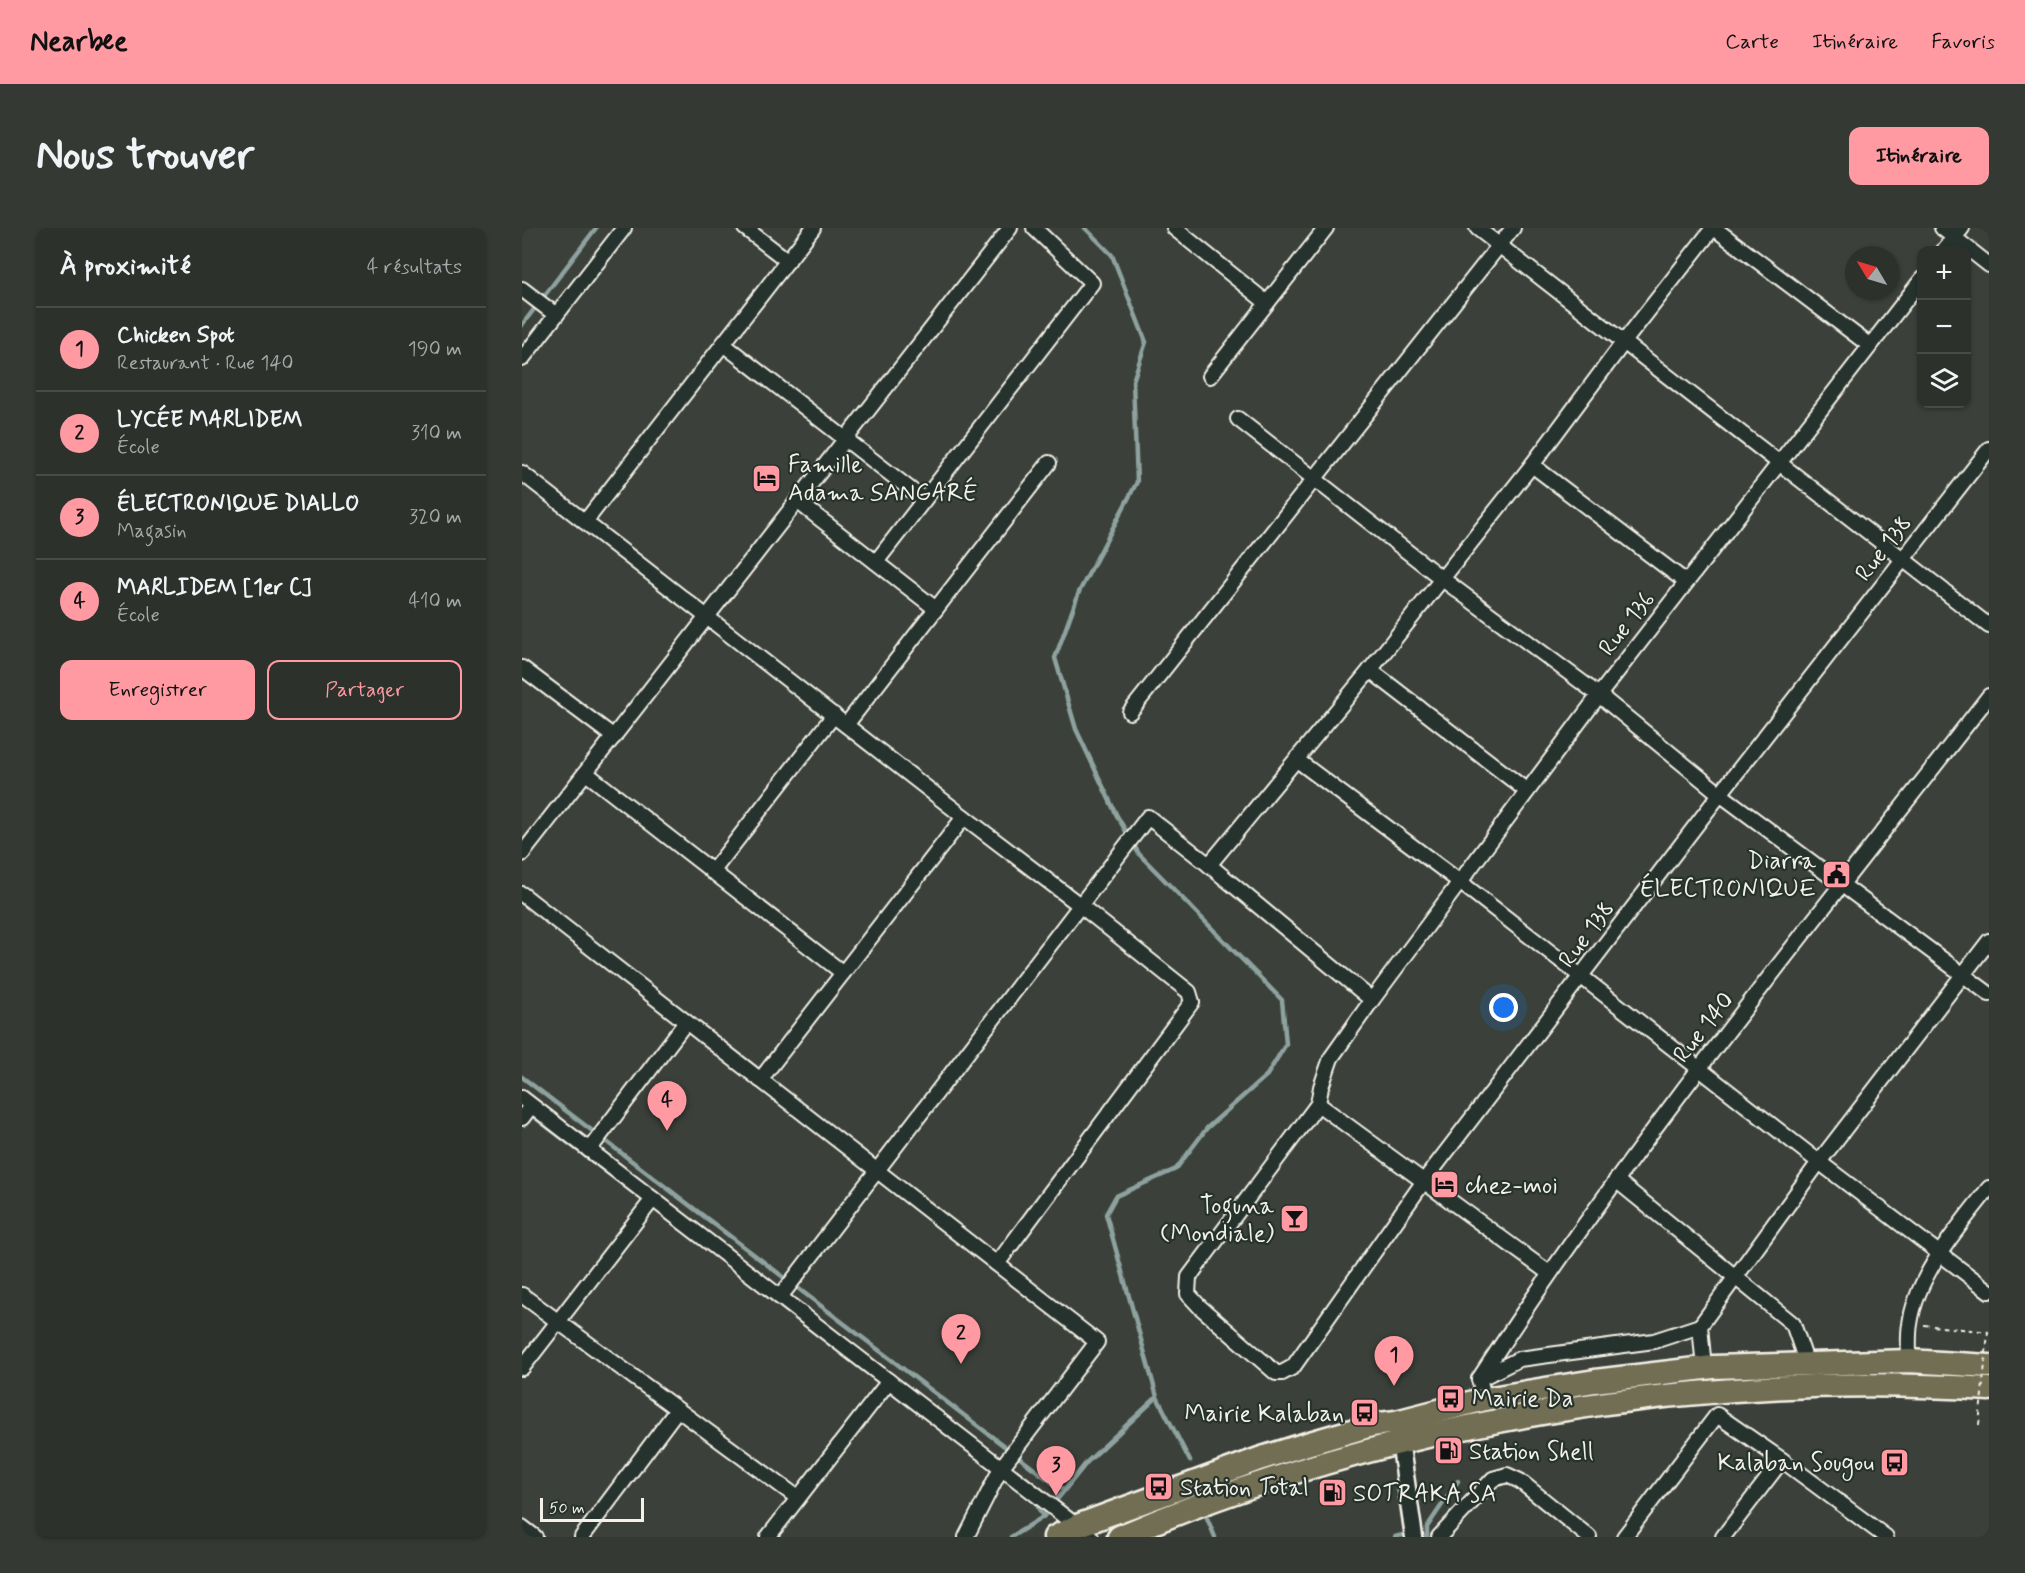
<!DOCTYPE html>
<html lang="fr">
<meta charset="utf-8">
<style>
body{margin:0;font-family:Mynerve,sans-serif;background:#343934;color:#f1f3f6}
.controls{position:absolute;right:18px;top:18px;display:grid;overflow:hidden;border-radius:12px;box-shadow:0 2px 4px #0004}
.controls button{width:54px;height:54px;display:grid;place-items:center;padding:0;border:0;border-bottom:2px solid #484c48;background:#2c312c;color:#f1f3f6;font:30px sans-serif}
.compass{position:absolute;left:1323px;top:18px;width:54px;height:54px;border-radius:50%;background:#2c312c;box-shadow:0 2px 4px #0004;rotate:308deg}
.scale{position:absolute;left:18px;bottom:15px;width:104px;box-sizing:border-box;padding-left:6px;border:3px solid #f4f1e8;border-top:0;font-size:16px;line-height:21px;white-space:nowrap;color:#f4f1e8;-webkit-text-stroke:4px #26332d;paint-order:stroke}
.you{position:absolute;left:982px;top:780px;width:21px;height:21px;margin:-15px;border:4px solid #fff;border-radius:50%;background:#1a73e8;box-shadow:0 0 0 9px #1a73e833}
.badge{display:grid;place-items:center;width:39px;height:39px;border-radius:50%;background:#ff9aa2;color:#111;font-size:20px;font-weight:700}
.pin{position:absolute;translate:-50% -50px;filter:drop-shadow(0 2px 3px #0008)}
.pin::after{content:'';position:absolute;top:32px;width:21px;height:18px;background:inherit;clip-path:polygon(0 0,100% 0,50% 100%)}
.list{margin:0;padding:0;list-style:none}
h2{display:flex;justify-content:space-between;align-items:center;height:78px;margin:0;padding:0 24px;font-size:26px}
h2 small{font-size:20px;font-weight:400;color:#a6a9a9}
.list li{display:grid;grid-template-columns:39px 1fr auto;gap:18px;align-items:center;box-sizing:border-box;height:84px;padding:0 24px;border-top:2px solid #484c48}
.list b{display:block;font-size:22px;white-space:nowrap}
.list p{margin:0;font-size:20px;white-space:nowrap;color:#a6a9a9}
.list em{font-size:20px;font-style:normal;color:#a6a9a9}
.actions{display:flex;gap:12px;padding:18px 24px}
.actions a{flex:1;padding:14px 0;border:2px solid #ff9aa2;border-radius:12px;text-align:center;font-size:21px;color:#ff9aa2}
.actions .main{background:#ff9aa2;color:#111}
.icon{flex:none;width:33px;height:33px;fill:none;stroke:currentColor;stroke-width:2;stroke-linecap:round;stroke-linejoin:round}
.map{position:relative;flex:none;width:1467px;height:1309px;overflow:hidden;border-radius:12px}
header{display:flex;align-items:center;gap:36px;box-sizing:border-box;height:84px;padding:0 30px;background:#ff9aa2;color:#111}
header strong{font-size:28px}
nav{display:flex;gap:33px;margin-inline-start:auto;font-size:21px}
.intro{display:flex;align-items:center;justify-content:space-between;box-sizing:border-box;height:144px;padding:0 36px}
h1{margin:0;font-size:42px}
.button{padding:15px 27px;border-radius:12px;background:#ff9aa2;color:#111;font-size:21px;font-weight:700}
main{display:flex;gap:36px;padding:0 36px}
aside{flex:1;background:#2c312c;border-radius:12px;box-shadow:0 2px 4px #0004}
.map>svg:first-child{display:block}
</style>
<header>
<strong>Nearbee</strong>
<nav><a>Carte</a><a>Itinéraire</a><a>Favoris</a></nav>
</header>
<div class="intro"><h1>Nous trouver</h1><a class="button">Itinéraire</a></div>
<main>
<aside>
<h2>À proximité<small>4 résultats</small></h2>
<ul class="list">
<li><span class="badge">1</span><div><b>Chicken Spot</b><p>Restaurant · Rue 140</p></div><em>190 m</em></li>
<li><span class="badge">2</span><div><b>LYCÉE MARLIDEM</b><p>École</p></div><em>310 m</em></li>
<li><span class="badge">3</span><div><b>ÉLECTRONIQUE DIALLO</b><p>Magasin</p></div><em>320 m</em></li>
<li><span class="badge">4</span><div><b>MARLIDEM [1er C]</b><p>École</p></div><em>410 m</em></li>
</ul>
<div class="actions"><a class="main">Enregistrer</a><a>Partager</a></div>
</aside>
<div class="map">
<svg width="1467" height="1309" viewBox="0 0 1467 1309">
<rect width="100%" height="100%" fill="#3b413a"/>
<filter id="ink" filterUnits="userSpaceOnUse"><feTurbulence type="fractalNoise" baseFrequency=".0167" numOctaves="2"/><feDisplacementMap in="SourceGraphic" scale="12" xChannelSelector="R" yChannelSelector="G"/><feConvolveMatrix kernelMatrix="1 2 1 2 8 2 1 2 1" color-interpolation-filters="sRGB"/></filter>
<g filter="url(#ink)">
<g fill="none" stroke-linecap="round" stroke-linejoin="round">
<!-- stream -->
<g stroke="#8ea29f" stroke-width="4.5">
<polyline points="563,0 590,27 624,114 611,153 615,254 557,364 533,430 554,501 594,586 617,626 760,772 764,816 745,847 685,900 654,941 594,968 584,986 635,1169 668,1233"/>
<polyline points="0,97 74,0"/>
<polyline points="0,849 533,1257 543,1262"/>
<polyline points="7,885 112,965"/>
<polyline points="512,1271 521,1289"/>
<polyline points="685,1290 693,1309"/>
<polyline points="489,1309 521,1289 565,1234 635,1169"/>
<polyline points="873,1309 888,1305"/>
<polyline points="905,1309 905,1299 936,1253"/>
</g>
<defs>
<g id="minor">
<polyline points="223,0 266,33"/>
<polyline points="652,0 745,75"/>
<polyline points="955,0 1467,398"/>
<polyline points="1192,0 1347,117"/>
<polyline points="1420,0 1467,37"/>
<polyline points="1422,22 1440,0"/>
<polyline points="1400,51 1077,467 850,772 809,830 799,859 796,876 667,1049 666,1066 678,1079 754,1145 760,1145 771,1139 902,953 1198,566 1467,221"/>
<polyline points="0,61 34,87"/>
<polyline points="201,116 402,272"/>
<polyline points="0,131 102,0"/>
<polyline points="688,148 804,0"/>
<polyline points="716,191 919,350 1077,467 1198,566 1467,766"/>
<polyline points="1010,237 1164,354"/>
<polyline points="0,245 442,589 559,678 667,764 670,774 475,1036"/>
<polyline points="275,273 414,381"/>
<polyline points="63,294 291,0"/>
<polyline points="354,334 570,55 512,0"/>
<polyline points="0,440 92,509"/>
<polyline points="848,442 1005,563"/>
<polyline points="608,484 991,0"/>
<polyline points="324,497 527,235"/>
<polyline points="775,532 938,654 1297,934 1467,1063"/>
<polyline points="64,545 321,745"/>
<polyline points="0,626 488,0"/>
<polyline points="687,637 848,442 1010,237 1101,115 1191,0"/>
<polyline points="190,644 312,487"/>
<polyline points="0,666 575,1114 479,1240 444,1309"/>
<polyline points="238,852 442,589"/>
<polyline points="0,870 569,1309"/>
<polyline points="796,876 1027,1045"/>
<polyline points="0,890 9,878"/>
<polyline points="67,922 164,794"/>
<polyline points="1094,952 1271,1096 1285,1136"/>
<polyline points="0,1067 276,1270"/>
<polyline points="258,1069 626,589 687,637 850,772"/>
<path d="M1387,1133c0,-12 -1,-26 1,-37 7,-50 49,-98 79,-136"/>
<polyline points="0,1140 131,971"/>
<polyline points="1182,1140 1178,1098 1297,934 1467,713"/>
<polyline points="957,1151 997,1131 1132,1113 1178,1098"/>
<path d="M963,1171l-6,-20c155,-238 336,-459 510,-683"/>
<polyline points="0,1299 13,1309"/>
<polyline points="60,1309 155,1182"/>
<polyline points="246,1309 367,1153"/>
<polyline points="917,1309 971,1251 985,1247 998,1253 1067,1309"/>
<polyline points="1102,1309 1195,1187 1260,1232"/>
<polyline points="1201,1309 1260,1232 1364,1309"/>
</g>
<polyline id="tertiary" points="877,1206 892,1309"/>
<g id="trunk">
<polyline points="533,1309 555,1298 737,1231 788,1215 850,1197 874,1194 963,1171 1073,1153 1191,1139 1387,1133 1467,1138"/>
<path d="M597,1309c273,-117 574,-166 870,-148"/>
</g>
</defs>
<!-- minor casing -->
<use href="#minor" stroke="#f4f1e8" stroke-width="18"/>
<!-- tertiary casing -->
<use href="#tertiary" stroke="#f4f1e8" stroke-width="21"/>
<!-- trunk casing -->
<use href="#trunk" stroke="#f4f1e8" stroke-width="27"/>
<!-- path -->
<polyline stroke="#f4f1e8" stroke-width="2" stroke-dasharray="4.5 4.5" stroke-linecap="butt" points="1402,1097 1467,1104"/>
<!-- minor -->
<use href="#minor" stroke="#26332d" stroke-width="14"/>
<!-- tertiary -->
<use href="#tertiary" stroke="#26332d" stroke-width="16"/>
<!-- trunk -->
<use href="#trunk" stroke="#726e52" stroke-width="22"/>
<!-- path-bridge -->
<polyline stroke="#f4f1e8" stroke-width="2" stroke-dasharray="4.5 4.5" stroke-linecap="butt" points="1457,1197 1466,1104"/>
</g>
</g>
<!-- icons -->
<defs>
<symbol id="hotel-square" viewBox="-11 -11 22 22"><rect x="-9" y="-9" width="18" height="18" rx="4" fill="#ff9aa2" stroke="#26332d"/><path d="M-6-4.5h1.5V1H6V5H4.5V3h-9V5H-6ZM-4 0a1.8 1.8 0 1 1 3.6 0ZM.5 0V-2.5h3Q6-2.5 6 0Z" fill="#111"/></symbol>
<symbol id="civic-square" viewBox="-11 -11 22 22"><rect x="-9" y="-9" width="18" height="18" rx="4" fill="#ff9aa2" stroke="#26332d"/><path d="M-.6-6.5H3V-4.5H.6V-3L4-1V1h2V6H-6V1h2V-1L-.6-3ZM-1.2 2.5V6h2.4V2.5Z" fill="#111"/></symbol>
<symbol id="bar-square" viewBox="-11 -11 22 22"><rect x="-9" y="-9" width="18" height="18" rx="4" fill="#ff9aa2" stroke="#26332d"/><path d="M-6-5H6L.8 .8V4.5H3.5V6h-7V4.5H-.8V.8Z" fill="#111"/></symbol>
<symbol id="bus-square" viewBox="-11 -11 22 22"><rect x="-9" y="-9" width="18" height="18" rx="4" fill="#ff9aa2" stroke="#26332d"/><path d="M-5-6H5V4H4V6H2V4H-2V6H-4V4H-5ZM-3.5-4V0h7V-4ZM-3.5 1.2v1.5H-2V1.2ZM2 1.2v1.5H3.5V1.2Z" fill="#111"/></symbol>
<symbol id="fuel-square" viewBox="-11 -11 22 22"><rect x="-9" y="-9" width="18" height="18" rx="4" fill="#ff9aa2" stroke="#26332d"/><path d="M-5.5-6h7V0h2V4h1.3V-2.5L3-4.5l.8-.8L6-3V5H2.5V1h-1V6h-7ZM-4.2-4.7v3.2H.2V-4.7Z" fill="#111"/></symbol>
</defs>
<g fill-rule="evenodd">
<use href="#hotel-square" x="228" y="234" width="33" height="33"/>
<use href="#civic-square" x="1298" y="630" width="33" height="33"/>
<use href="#hotel-square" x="906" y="940" width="33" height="33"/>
<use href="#bar-square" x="756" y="974" width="33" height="33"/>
<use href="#bus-square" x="912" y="1154" width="33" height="33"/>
<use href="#bus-square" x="826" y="1168" width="33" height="33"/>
<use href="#fuel-square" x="910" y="1206" width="33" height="33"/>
<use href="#bus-square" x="1356" y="1218" width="33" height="33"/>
<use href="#bus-square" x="620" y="1242" width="33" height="33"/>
<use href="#fuel-square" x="794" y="1248" width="33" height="33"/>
</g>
<g text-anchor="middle" stroke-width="4.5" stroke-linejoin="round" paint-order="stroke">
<!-- poi labels -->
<g font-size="24" fill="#f4f1e8" stroke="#26332d" text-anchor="start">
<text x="266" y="244">Famille<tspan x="266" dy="28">Adama SANGARÉ</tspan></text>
<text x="1294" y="640" text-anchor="end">Diarra<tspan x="1294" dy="28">ÉLECTRONIQUE</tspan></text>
<text x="943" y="965">chez-moi</text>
<text x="752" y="985" text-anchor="end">Toguna<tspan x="752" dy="28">(Mondiale)</tspan></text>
<text x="950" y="1178">Mairie Da</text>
<text x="822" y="1193" text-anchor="end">Mairie Kalaban</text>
<text x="947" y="1231">Station Shell</text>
<text x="1352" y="1242" text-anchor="end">Kalaban Sougou</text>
<text x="658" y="1267">Station Total</text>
<text x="831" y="1273">SOTRAKA SA</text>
</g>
<!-- street labels -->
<g font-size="24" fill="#f4f1e8" stroke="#26332d">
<text transform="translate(1361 320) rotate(-52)" y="8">Rue 138</text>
<text transform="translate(1104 395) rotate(-52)" y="8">Rue 136</text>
<text transform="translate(1064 706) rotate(-53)" y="8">Rue 138</text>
<text transform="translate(1181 799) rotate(-52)" y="8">Rue 140</text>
</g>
</g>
</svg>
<div class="controls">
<button>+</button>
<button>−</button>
<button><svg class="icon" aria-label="layers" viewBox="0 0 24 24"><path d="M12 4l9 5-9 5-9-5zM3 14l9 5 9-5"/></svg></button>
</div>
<svg class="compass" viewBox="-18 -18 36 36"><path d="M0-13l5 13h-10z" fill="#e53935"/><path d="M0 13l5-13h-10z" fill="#a6a9a9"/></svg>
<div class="scale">50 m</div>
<div class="you"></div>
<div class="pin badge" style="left:872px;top:1158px">1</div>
<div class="pin badge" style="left:439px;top:1136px">2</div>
<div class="pin badge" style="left:534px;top:1268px">3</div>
<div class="pin badge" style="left:145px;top:903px">4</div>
</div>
</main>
